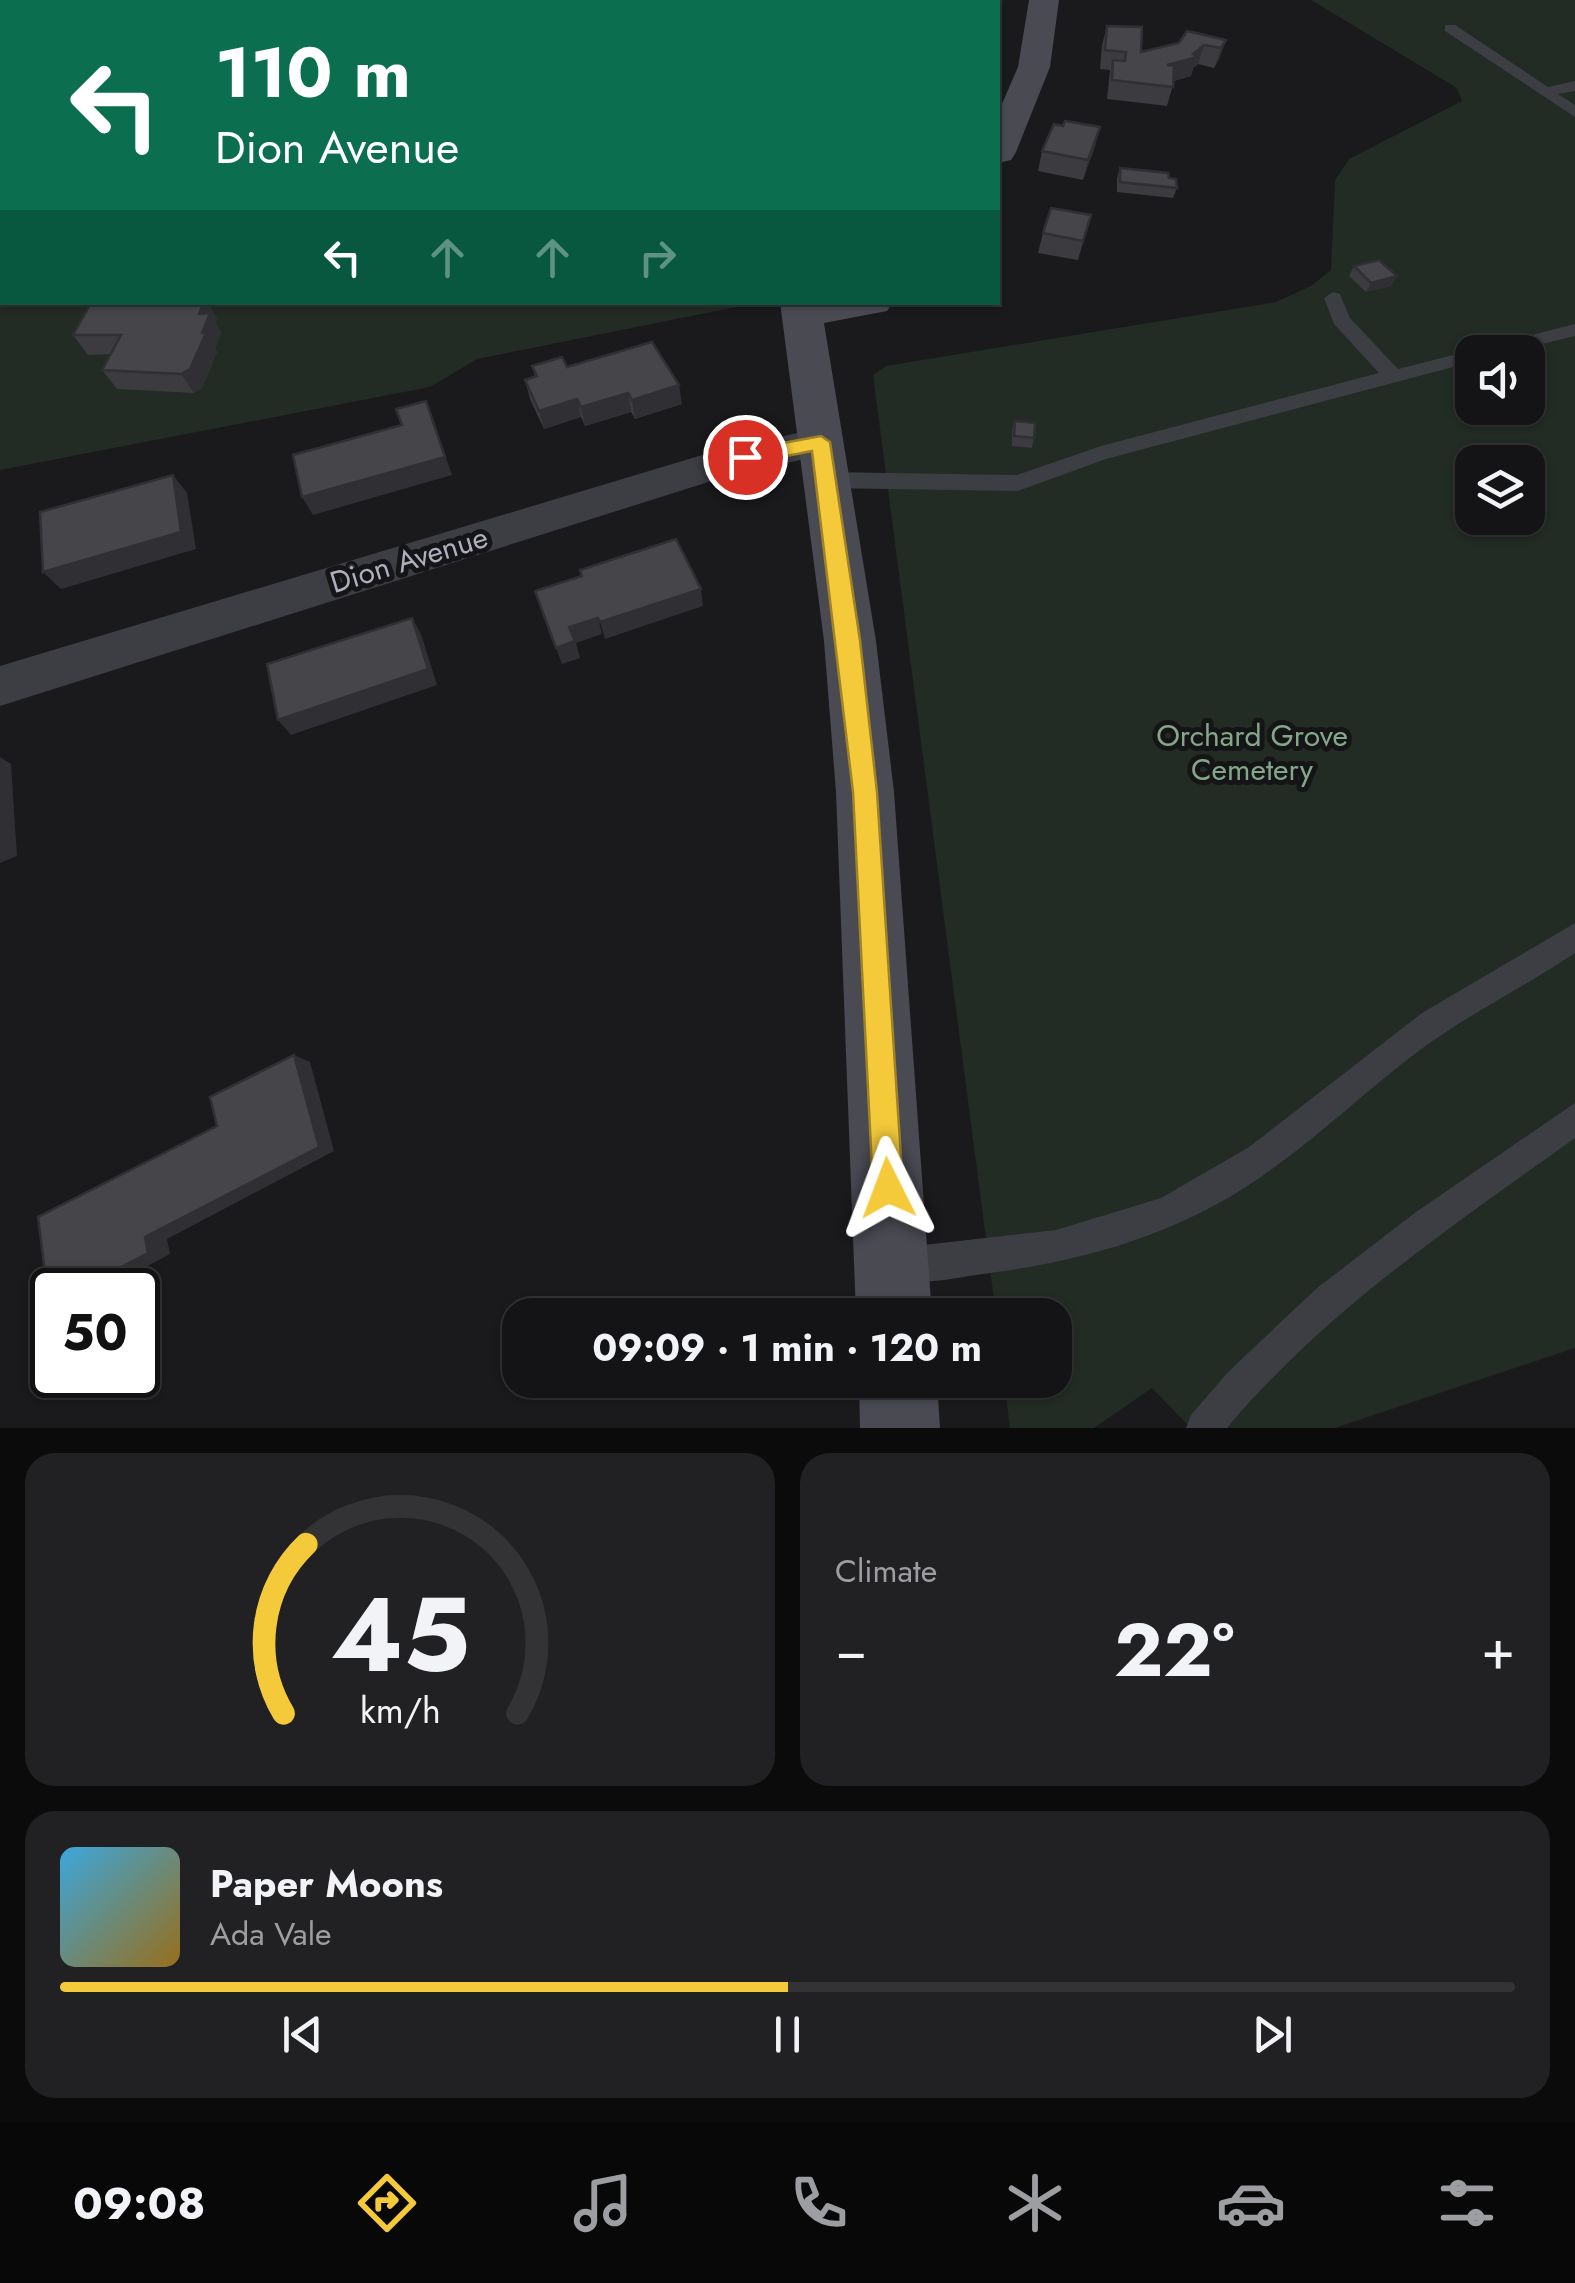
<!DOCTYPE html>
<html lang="en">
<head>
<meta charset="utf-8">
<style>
  :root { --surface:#141416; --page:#212123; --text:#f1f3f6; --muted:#9d9ea1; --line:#333335; --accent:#f4ca3b }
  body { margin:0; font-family:Jost,sans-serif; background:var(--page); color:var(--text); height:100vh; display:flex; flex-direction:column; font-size:38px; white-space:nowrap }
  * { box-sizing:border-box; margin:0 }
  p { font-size:32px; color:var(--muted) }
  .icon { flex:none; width:55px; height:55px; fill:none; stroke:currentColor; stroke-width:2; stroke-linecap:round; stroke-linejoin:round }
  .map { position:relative; height:1428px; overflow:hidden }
  .side { display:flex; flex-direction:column; gap:25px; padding:25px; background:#0b0b0c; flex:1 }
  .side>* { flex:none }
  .guide { position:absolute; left:0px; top:0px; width:1000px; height:305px; box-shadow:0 2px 8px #0004,0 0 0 2px var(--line); background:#0b6e4f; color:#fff; overflow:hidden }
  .controls { position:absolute; left:1455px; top:335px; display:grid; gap:20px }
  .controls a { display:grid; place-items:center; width:90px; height:90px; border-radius:20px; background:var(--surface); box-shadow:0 2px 8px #0004,0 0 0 2px var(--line); font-size:50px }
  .speed { position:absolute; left:30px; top:1268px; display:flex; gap:20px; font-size:50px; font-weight:700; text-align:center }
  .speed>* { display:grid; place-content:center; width:130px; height:130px; border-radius:50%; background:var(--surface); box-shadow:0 2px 8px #0004,0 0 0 2px var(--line); line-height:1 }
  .speed .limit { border:5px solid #111; border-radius:15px; background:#fff; color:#111 }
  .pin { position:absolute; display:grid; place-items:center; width:85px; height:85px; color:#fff; margin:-42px; border:5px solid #fff; border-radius:50%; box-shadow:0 2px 10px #0007 }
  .me { position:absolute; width:110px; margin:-55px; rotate:357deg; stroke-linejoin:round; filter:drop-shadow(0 0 8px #0008) }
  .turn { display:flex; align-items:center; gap:35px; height:210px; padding:0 50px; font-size:45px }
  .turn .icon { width:130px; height:130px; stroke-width:2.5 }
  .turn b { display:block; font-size:70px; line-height:85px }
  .lanes { display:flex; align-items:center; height:95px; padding:0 50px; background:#0003; justify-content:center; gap:50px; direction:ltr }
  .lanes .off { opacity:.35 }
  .big { font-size:75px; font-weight:700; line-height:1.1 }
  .side .widget { flex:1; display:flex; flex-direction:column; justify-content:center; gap:15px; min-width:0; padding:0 35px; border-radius:30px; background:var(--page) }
  .side .dial { align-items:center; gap:0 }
  .dial svg { height:260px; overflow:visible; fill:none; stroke:var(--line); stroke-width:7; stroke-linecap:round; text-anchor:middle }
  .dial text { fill:var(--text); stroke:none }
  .song { display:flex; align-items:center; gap:30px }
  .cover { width:120px; height:120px; border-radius:15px; background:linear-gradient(135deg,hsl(200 70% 55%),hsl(40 70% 35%)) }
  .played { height:10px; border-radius:5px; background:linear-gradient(90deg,var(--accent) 50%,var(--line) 50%) }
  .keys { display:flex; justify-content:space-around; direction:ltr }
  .heat { display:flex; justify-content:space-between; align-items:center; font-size:55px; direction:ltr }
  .side .tiles { flex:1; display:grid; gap:25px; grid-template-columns:1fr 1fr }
  .widget:last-child { grid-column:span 2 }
  .trip { position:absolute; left:502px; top:1298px; width:570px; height:100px; border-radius:30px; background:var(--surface); box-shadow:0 2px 8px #0004,0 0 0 2px var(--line); font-weight:700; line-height:100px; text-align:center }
  .menu { display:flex; height:160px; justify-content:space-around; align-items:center; background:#080809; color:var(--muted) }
  .menu .icon { width:70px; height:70px }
  .menu .on { color:var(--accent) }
  .menu b { font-size:45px; color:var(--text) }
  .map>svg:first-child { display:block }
</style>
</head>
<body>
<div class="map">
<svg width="1575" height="1428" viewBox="0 0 1575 1428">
  <rect width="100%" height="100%" fill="#1a1a1d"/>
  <g fill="#222b24" fill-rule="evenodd">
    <path d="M0 0 110 2H2V302L756 303 477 359 430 387 0 470Z"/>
    <path d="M1311 0H1575V1348L1335 1428H1191L1152 1388 1094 1428H1010L1004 1380H1055V1315H996L873 375 886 366 1276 302 1311 286 1331 270 1335 180 1349 159 1462 101 1457 88ZM1472 352H1528V408H1472ZM1472 462H1528V518H1472Z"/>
  </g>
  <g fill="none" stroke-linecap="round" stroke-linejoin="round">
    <g fill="#3d3d44" fill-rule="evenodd">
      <path d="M1445 25H1455L1548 87 1575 81V91L1558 94 1575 105V117L1445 31Z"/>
      <path d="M1333 292 1340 294 1350 318 1398 369 1575 324V336L1510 352H1472V362L1106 459 1018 491 826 488 815 480 826 472 1017 475 1101 446 1379 373 1334 324 1324 298Z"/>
      <path d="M1575 923V953C1524 987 1469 1014 1420 1050 1369 1088 1324 1132 1272 1169 1187 1232 1087 1261 983 1274 954 1278 912 1288 885 1277L880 1265 885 1253 897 1248 1056 1230 1161 1198 1249 1147 1422 1013Z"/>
      <path d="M1575 1103V1138C1452 1226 1325 1311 1227 1428H1186L1191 1415 1229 1371 1317 1288 1416 1212Z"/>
    </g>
    <path fill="#3d3d44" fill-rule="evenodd" d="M821 428 835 432 841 442 835 452 721 478 0 706V666L719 450Z"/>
    <g fill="#494a52" fill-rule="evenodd">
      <rect x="777" y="0" width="30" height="2"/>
      <path d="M1029 0H1059L1050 67 1016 152 1011 160 998 163V113L1018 67Z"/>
      <path d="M780 302H893L887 311 824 323 876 641 894 792 932 1315H856L836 792 824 641Z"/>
      <path d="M859 1380H937L940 1428H860Z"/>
    </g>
  </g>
  <g fill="#3b3b40">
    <path d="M1107 26 1141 52 1226 40 1219 59 1214 68 1198 64 1193 68 1191 76 1174 81 1167 106 1107 99 1110 70 1100 69 1102 45Z"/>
    <path d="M1063 126 1100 127 1083 180 1038 171 1042 151Z"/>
    <path d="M1120 168 1169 178 1177 188 1173 198 1117 192V178Z"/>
    <path d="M1091 215 1078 260 1038 253 1043 233Z"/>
    <path d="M1354 266 1391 286 1366 292 1349 276Z"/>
    <path d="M217 318 215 322 221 333 215 348 217 352 202 388 194 393 117 389 102 370 111 354 88 355 73 335Z"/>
    <path d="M532 366 567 367 682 404 635 419 631 412 585 426 581 417 544 429 530 399 525 380 535 377Z"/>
    <path d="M1015 421 1034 438 1032 448 1012 446V430Z"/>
  </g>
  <g fill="#303034">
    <path d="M1226 40 1219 59 1214 68 1221 48Z"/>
    <path d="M1204 45 1198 64 1193 68 1191 76 1161 84 1167 65 1193 54Z"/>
    <path d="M1100 127 1095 147 1083 180 1088 160Z"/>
    <path d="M1397 276 1391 286 1366 292 1371 283Z"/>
    <path d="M204 302H208L217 318 215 322 221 333 215 348 217 352 202 388 194 393 181 374 202 333 199 314Z"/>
    <path d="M679 385 682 404 635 419 632 400Z"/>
    <path d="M628 393 631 412 585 426 581 407Z"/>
    <path d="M577 399 581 417 544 429 539 411Z"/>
    <path d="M426 401 452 475 313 515 302 497 445 457Z"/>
    <path d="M173 475 187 493 196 549 61 589 43 572Z"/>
    <path d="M701 589 703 606 605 639 600 622Z"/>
    <path d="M412 618 421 634 437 685 291 735 278 720Z"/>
    <path d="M598 618 602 634 576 643 580 658 562 664 556 648 569 627Z"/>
    <path d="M0 757 11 764 17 856 0 863Z"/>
    <path d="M294 1055 310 1062 334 1151 167 1239 170 1254 102 1290H77L145 1237Z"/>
  </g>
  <g fill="#45454a" stroke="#303034" stroke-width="2.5">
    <path d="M671 0H709L708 2H670Z"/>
    <path d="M1107 26 1142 27 1141 52 1179 43 1187 31 1226 40 1221 48 1204 45 1193 54 1197 57 1167 65 1174 66 1173 87 1112 80 1113 60 1125 61 1126 52 1105 50Z"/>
    <path d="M1065 121 1100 127 1088 160 1042 151 1054 124 1063 126Z"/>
    <path d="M1120 168 1168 173 1169 178 1176 179 1177 188 1120 182Z"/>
    <path d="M1051 208 1091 215 1083 241 1043 233Z"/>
    <path d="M1379 260 1397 276 1371 283 1354 266Z"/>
    <path d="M112 302H204L199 314 210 313 202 333H206L190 369 181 374 102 370 121 335H73L91 303Z"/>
    <path d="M652 342 679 385 632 400 628 393 581 407 577 399 539 411 525 380 537 376 532 366 562 357 567 367Z"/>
    <path d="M426 401 445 457 302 497 293 455 402 425 396 409Z"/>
    <path d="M1015 421 1035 423 1034 438 1014 436Z"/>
    <path d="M173 475 181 532 43 572 40 512Z"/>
    <path d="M676 539 701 589 600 622 598 618 569 627 575 641 556 648 535 591 582 576 580 570Z"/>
    <path d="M412 618 428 669 278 720 267 664Z"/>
    <path d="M294 1055 319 1147 145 1237 148 1253 77 1290H52V1303L49 1305 38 1217 217 1126 210 1097Z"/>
  </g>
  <path fill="#f4ca3b" stroke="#9f8326" stroke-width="2.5" d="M821 436 830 442 860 640 877 792 903 1188 898 1198 888 1203 877 1198 873 1188 853 792 812 451 745 464 736 457 745 450Z"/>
  <g text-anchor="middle" stroke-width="10" stroke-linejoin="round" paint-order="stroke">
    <g font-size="30" fill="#adb0bc" stroke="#151518">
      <text transform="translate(409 560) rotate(-17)" y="10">Dion Avenue</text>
    </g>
    <g font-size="30" fill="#84a78a" stroke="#151518">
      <text x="1252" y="746">Orchard Grove<tspan x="1252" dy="34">Cemetery</tspan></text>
    </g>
  </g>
</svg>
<div class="controls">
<a><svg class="icon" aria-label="sound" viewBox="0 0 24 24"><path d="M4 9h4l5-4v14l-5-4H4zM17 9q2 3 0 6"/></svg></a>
<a><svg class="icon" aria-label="layers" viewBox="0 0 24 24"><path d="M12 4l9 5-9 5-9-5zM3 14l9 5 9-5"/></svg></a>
</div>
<div class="speed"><div class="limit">50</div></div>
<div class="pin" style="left:745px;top:457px;background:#d93025"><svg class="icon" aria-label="arrive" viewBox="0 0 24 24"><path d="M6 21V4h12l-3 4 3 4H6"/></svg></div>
<svg class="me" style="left:888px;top:1188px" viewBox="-20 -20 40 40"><path d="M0-17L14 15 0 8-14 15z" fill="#f4ca3b" stroke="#fff" stroke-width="4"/></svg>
<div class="trip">09:09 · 1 min · 120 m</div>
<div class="guide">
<div class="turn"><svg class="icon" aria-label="left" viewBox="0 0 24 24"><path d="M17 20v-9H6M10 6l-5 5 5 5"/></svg><div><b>110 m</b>Dion Avenue</div></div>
<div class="lanes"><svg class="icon" aria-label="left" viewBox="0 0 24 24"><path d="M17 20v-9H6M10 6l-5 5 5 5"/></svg><svg class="icon off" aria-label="ahead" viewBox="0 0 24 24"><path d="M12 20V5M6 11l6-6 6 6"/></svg><svg class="icon off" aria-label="ahead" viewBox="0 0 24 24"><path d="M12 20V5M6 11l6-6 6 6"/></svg><svg class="icon off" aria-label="right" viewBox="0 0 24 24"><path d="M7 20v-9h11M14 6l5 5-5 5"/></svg></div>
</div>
</div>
<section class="side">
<div class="tiles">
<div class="widget dial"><svg viewBox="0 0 100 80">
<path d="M14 69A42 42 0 1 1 86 69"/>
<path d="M14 69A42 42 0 0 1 21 17" stroke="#f4ca3b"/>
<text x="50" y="56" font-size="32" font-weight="700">45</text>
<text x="50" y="72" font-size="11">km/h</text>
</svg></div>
<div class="widget"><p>Climate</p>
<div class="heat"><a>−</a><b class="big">22°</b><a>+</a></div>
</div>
<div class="widget">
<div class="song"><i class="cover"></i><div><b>Paper Moons</b><p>Ada Vale</p></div></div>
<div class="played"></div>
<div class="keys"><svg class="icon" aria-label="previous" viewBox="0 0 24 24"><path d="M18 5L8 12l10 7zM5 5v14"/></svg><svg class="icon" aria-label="pause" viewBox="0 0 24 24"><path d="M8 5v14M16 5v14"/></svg><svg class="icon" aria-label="next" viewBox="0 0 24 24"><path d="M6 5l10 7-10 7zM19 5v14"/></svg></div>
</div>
</div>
</section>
<nav class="menu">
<b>09:08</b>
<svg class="icon on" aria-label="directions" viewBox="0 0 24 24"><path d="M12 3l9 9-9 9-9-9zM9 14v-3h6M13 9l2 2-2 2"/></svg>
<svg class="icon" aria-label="music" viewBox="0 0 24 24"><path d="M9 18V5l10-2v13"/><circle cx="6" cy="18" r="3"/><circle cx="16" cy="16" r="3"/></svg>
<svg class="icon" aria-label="phone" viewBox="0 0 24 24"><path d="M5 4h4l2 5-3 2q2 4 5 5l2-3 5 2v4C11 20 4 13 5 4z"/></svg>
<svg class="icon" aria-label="climate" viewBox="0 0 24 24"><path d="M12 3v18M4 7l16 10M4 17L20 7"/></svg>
<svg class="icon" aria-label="car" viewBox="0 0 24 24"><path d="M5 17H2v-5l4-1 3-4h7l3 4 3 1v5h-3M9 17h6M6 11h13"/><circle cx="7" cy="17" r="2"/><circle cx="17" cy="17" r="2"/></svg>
<svg class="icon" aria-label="filters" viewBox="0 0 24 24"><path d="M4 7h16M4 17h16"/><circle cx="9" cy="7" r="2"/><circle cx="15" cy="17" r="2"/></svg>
</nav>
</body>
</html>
